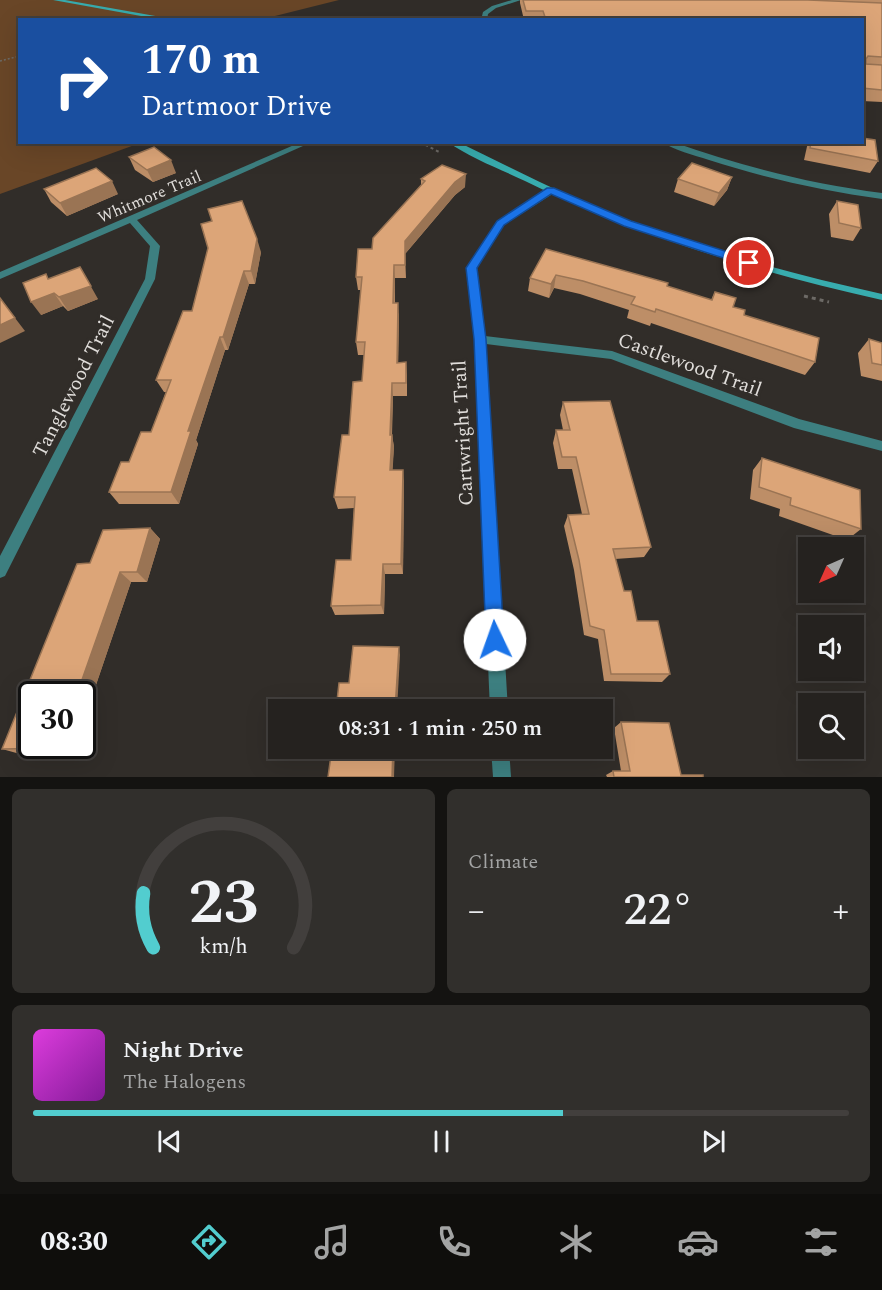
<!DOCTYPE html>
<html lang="en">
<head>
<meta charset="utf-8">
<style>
  :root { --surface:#25221f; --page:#312f2c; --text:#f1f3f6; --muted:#a3a4a4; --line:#423f3d; --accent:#52cdcf }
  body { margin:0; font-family:Spectral,serif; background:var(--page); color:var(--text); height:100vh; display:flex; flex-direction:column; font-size:22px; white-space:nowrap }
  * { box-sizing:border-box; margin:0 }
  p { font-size:20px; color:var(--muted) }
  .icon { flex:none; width:33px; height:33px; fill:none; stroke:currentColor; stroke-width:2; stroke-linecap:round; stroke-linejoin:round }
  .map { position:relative; height:777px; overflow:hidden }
  .side { display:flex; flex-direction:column; gap:12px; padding:12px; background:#141311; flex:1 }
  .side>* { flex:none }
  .banner { position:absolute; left:18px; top:18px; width:846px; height:126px; border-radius:0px; box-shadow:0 6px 24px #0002,0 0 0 2px var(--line); background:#1a4fa0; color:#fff; overflow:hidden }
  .needle { width:39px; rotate:225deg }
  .buttons { position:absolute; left:798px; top:537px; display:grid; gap:12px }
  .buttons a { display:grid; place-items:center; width:66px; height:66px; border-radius:0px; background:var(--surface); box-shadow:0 6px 24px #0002,0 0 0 2px var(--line); font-size:30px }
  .speed { position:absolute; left:18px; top:681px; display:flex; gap:12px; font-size:30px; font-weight:700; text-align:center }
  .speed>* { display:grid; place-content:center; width:78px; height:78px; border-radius:50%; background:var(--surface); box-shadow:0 6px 24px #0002,0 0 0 2px var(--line); line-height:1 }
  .speed .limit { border:3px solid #111; border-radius:9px; background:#fff; color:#111 }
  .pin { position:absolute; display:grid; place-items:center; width:51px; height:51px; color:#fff; margin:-26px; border:3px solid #fff; border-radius:50%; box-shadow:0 2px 6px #0007 }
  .me { position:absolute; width:66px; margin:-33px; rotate:357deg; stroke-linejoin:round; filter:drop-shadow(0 0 4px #0008) }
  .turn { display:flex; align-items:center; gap:21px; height:126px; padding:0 24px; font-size:27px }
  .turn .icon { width:78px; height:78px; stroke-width:2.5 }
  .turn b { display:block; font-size:42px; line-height:51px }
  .big { font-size:45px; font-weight:600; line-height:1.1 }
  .side .card { flex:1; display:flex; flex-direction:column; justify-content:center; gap:9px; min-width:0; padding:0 21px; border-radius:9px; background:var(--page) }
  .side .dial { align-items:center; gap:0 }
  .dial svg { height:156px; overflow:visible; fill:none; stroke:var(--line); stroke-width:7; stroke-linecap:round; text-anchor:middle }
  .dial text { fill:var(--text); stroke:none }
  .song { display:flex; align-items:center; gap:18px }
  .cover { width:72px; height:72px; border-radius:9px; background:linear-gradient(135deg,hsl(300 70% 55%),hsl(290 70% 35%)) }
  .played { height:6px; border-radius:3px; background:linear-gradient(90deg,var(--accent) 65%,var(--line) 65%) }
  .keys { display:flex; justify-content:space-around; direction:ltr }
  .heat { display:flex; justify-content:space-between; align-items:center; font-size:33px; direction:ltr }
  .side .tiles { flex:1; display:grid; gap:12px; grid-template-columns:1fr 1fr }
  .card:last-child { grid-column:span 2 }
  .trip { position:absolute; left:268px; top:699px; width:345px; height:60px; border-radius:0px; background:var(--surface); box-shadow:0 6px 24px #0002,0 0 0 2px var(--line); font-weight:600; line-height:60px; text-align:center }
  .menu { display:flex; height:96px; justify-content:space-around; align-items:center; background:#0f0e0c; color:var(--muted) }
  .menu .icon { width:42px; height:42px }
  .menu .on { color:var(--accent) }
  .menu b { font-size:27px; color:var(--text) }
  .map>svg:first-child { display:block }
</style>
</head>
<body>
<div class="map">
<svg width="882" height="777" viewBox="0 0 882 777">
  <rect width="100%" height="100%" fill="#312d29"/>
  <path fill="#694627" d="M0 0H339L263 19 20 20V142L140 143 0 194Z"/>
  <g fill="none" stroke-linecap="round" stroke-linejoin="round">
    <path stroke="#6d6a66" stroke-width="1.5" stroke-dasharray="2 2" stroke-linecap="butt" d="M0 61 20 56"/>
    <path stroke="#6d6a66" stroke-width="2" stroke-dasharray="3 3" stroke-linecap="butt" d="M420 142 441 153"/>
    <path stroke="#6d6a66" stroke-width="3" stroke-dasharray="4 4" stroke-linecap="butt" d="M804 296 829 302"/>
    <g fill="#3d7f80" fill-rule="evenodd">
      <path d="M512 0H521L496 8 488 14 487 20H481L483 12 492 6Z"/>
      <path d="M301 142H312L137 220 160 246 155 279 5 576 0 578V556L145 279 150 246 130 223 0 279V272Z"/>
      <path d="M661 142H673C741 166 810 184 882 193V199C823 191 765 178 709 160 693 155 675 150 661 142Z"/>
      <path d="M551 188 555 191 554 193 504 225 477 268 485 336 612 351 799 419 882 441V451L794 428 611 359 486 344 508 710H490L474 339 467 268 498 221Z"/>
      <path d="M491 748H509L511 777H493Z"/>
    </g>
    <g fill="#38acae" fill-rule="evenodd">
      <path d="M53 0H65L178 20H163Z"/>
      <path d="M448 142H458C516 170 573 200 632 222 714 253 797 275 882 294V300C759 272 639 237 525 181 500 169 470 158 448 142Z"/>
    </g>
  </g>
  <g fill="#bd8e67">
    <path d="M520 0H882V102L862 101V20H524L520 3Z"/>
    <path d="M734 142H744L743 145Z"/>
    <path d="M808 142H862L878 161 870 173 804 160Z"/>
    <path d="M129 157 176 173 153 182 135 170Z"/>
    <path d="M732 177 727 190 714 206 674 192 678 179Z"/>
    <path d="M421 179 465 187 455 195 405 254 406 278H395V303L399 316 398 363 406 362 407 375V396H393L392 435 394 447 392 470 404 481 403 574H385L384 614 335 615 331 606 351 560 354 508 338 509 334 497 362 381 364 355H358L356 342 361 290H358L356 277 372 249 421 186Z"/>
    <path d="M44 189 118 194 67 216 51 202Z"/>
    <path d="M837 201 861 228 853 241 831 237 829 214Z"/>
    <path d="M546 249 711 300 715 292 744 315 815 362 805 375 651 323 650 326 627 318 629 310 580 294 554 288 549 298 528 291 530 278Z"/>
    <path d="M261 252 255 284H249L228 350H225L196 440 198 444 179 504H119L109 492 151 432 166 392H164L156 380 192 311Z"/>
    <path d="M49 279 98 299 68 311 63 306 41 315Z"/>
    <path d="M869 339 882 343V381L861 376 858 353Z"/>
    <path d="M563 402 651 547 644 557 615 559 624 591 637 621 670 674 662 682 604 681 598 639 584 635 574 570 564 526 568 515 582 514 572 469H558L553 443 556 430H563L560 415Z"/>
    <path d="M762 458 861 529 847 540 779 516 780 509 750 499 753 470Z"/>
    <path d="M150 528 160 539 147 582H131L82 726V694L32 746H76L73 753 20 754 2 749 90 563Z"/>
    <path d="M621 722 681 775 703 777H607L606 775 613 771H621L614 728Z"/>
  </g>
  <g fill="#9a7454">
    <path d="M171 160 176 173 153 182 147 170Z"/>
    <path d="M466 174 465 187 455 195 405 254 406 278 405 241 455 182Z"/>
    <path d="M732 177 727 190 714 206 719 193Z"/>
    <path d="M112 181 118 194 67 216 60 203Z"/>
    <path d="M257 239 261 252 255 284 251 271Z"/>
    <path d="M394 265 395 278 394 316 393 303Z"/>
    <path d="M80 267 98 299 68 311 59 297Z"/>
    <path d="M244 271 249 284 228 350 223 337Z"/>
    <path d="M556 275 554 288 549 298 551 284Z"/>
    <path d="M54 293 63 306 41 315 31 302Z"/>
    <path d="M398 303 399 316 398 376 397 363Z"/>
    <path d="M15 318 25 331 0 343V325Z"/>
    <path d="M220 337 225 350 196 440 198 444 179 504 171 492 188 431Z"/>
    <path d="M392 383 393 396 391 447 390 435Z"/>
    <path d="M392 435 394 447 392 482 390 470Z"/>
    <path d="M403 470 404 481 403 574 401 564Z"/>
    <path d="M150 528 160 539 147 582 137 572Z"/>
    <path d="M383 564 385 574 384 614 381 605Z"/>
    <path d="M120 572 131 582 82 726V694H77Z"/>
    <path d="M399 647 400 655 397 710H395Z"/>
    <path d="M59 746H76L73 753 58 748Z"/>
    <path d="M393 748H395L394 777H392Z"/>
  </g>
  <g fill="#dca578" stroke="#9a7454" stroke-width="1.5">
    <path d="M523 0H808L882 3V57L868 56 866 59V64L882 65V90L862 88V20H546L543 11H526Z"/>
    <path d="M862 138 875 140 878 161 810 148 811 142H862Z"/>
    <path d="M154 147 171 160 147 170 129 157Z"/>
    <path d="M692 163 732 177 719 193 678 179Z"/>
    <path d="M442 165 466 174 455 182 405 241V265H394L393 303H398L397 363 406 362V383H392L390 435H392L390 470H403L401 564H383L381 605 331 606 336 560H351L355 497H334L342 435H349L353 382 362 381 365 342H356L362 277H356L358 249H372L373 238 425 181 421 179Z"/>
    <path d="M96 168 112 181 60 203 44 189Z"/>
    <path d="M242 201 257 239 251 271H244L223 337H220L188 431H191L171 492H109L121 462H129L141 432H151L171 380H156L183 311H192L208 248 201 224 212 221 208 209Z"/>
    <path d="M837 201 858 205 861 228 839 223Z"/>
    <path d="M546 249 668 283 667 286 712 300 715 292 736 298 733 307 745 310 744 315 819 338 815 362 656 309 655 312 631 304 635 297 583 281 556 275 551 284 530 278Z"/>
    <path d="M80 267 91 286 59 297 54 293 31 302 23 283 46 274 48 279Z"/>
    <path d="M0 298 15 318 0 325Z"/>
    <path d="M869 339 882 343V365L872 363Z"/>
    <path d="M610 401 651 547 613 549 624 591H631L637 621H658L670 674H611L604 630 590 626 579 560 568 515 589 514 576 457H562L556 430H570L563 402Z"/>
    <path d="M762 458 860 490 861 529 790 505 791 498 759 487Z"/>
    <path d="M150 528 137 572H120L77 694H32V746H59L58 748 2 749 77 564 90 563 103 530Z"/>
    <path d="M353 646 399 647 395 710H336L339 683H349Z"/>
    <path d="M621 722 669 723 681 775H703V777H614L613 771H630Z"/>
    <path d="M332 748H393L392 777H328Z"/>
  </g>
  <path fill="#1a73e8" stroke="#114b97" stroke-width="1.5" d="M547 188H554L631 221 753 260 754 263 749 266 745 265 624 226 551 194 504 225 477 268 486 339 504 640 502 647 495 649 488 647 486 640 474 339 466 268 497 221Z"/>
  <g text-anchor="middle" stroke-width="6" stroke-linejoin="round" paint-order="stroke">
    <g font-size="16" fill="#e0ddda" stroke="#312d29">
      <text transform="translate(149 196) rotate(-23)" y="6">Whitmore Trail</text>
    </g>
    <g font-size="20" fill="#e0ddda" stroke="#312d29">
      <text transform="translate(690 364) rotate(20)" y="7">Castlewood Trail</text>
      <text transform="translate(73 386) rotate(-63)" y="7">Tanglewood Trail</text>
      <text transform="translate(462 433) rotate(-93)" y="7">Cartwright Trail</text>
    </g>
  </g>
</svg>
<div class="buttons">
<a><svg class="needle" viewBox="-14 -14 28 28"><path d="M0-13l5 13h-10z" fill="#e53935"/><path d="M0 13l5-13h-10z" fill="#a3a4a4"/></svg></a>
<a><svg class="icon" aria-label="sound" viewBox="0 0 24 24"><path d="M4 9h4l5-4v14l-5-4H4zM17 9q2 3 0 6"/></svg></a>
<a><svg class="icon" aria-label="search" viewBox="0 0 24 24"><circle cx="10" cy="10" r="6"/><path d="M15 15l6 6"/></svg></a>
</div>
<div class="speed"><div class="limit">30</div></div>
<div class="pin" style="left:749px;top:263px;background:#d93025"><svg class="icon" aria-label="arrive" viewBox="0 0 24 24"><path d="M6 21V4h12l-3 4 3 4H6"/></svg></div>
<svg class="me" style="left:495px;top:640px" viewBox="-20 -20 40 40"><circle r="19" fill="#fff"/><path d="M0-13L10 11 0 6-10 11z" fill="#1a73e8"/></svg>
<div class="trip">08:31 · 1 min · 250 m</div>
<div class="banner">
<div class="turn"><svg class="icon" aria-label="right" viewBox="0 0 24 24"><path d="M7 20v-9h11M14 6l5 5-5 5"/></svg><div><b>170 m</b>Dartmoor Drive</div></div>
</div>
</div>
<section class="side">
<div class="tiles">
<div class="card dial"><svg viewBox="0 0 100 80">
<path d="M14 69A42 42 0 1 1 86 69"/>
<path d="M14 69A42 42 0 0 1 9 41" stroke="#52cdcf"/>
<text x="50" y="56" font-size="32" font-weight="700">23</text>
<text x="50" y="72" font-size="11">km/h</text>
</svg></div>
<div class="card"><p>Climate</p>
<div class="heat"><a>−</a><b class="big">22°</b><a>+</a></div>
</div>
<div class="card">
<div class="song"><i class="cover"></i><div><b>Night Drive</b><p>The Halogens</p></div></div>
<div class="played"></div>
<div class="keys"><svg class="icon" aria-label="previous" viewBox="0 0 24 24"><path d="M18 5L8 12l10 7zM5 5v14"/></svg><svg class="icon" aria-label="pause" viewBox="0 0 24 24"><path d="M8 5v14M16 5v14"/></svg><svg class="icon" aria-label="next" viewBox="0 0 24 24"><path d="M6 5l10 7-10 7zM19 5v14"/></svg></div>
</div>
</div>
</section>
<nav class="menu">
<b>08:30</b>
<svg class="icon on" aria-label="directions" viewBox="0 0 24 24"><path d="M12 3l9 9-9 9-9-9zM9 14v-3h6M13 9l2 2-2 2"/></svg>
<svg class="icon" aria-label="music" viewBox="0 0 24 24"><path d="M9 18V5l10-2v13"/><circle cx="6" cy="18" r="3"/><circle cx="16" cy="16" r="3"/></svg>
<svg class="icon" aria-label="phone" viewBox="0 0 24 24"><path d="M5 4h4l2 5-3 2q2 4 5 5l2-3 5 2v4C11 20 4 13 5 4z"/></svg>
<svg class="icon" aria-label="climate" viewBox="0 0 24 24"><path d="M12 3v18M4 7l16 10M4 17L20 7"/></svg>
<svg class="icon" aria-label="car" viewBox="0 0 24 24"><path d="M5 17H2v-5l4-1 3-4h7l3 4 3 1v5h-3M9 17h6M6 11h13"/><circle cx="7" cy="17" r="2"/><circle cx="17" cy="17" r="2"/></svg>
<svg class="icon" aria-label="filters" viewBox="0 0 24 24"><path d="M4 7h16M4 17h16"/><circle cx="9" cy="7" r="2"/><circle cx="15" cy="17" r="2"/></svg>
</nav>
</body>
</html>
